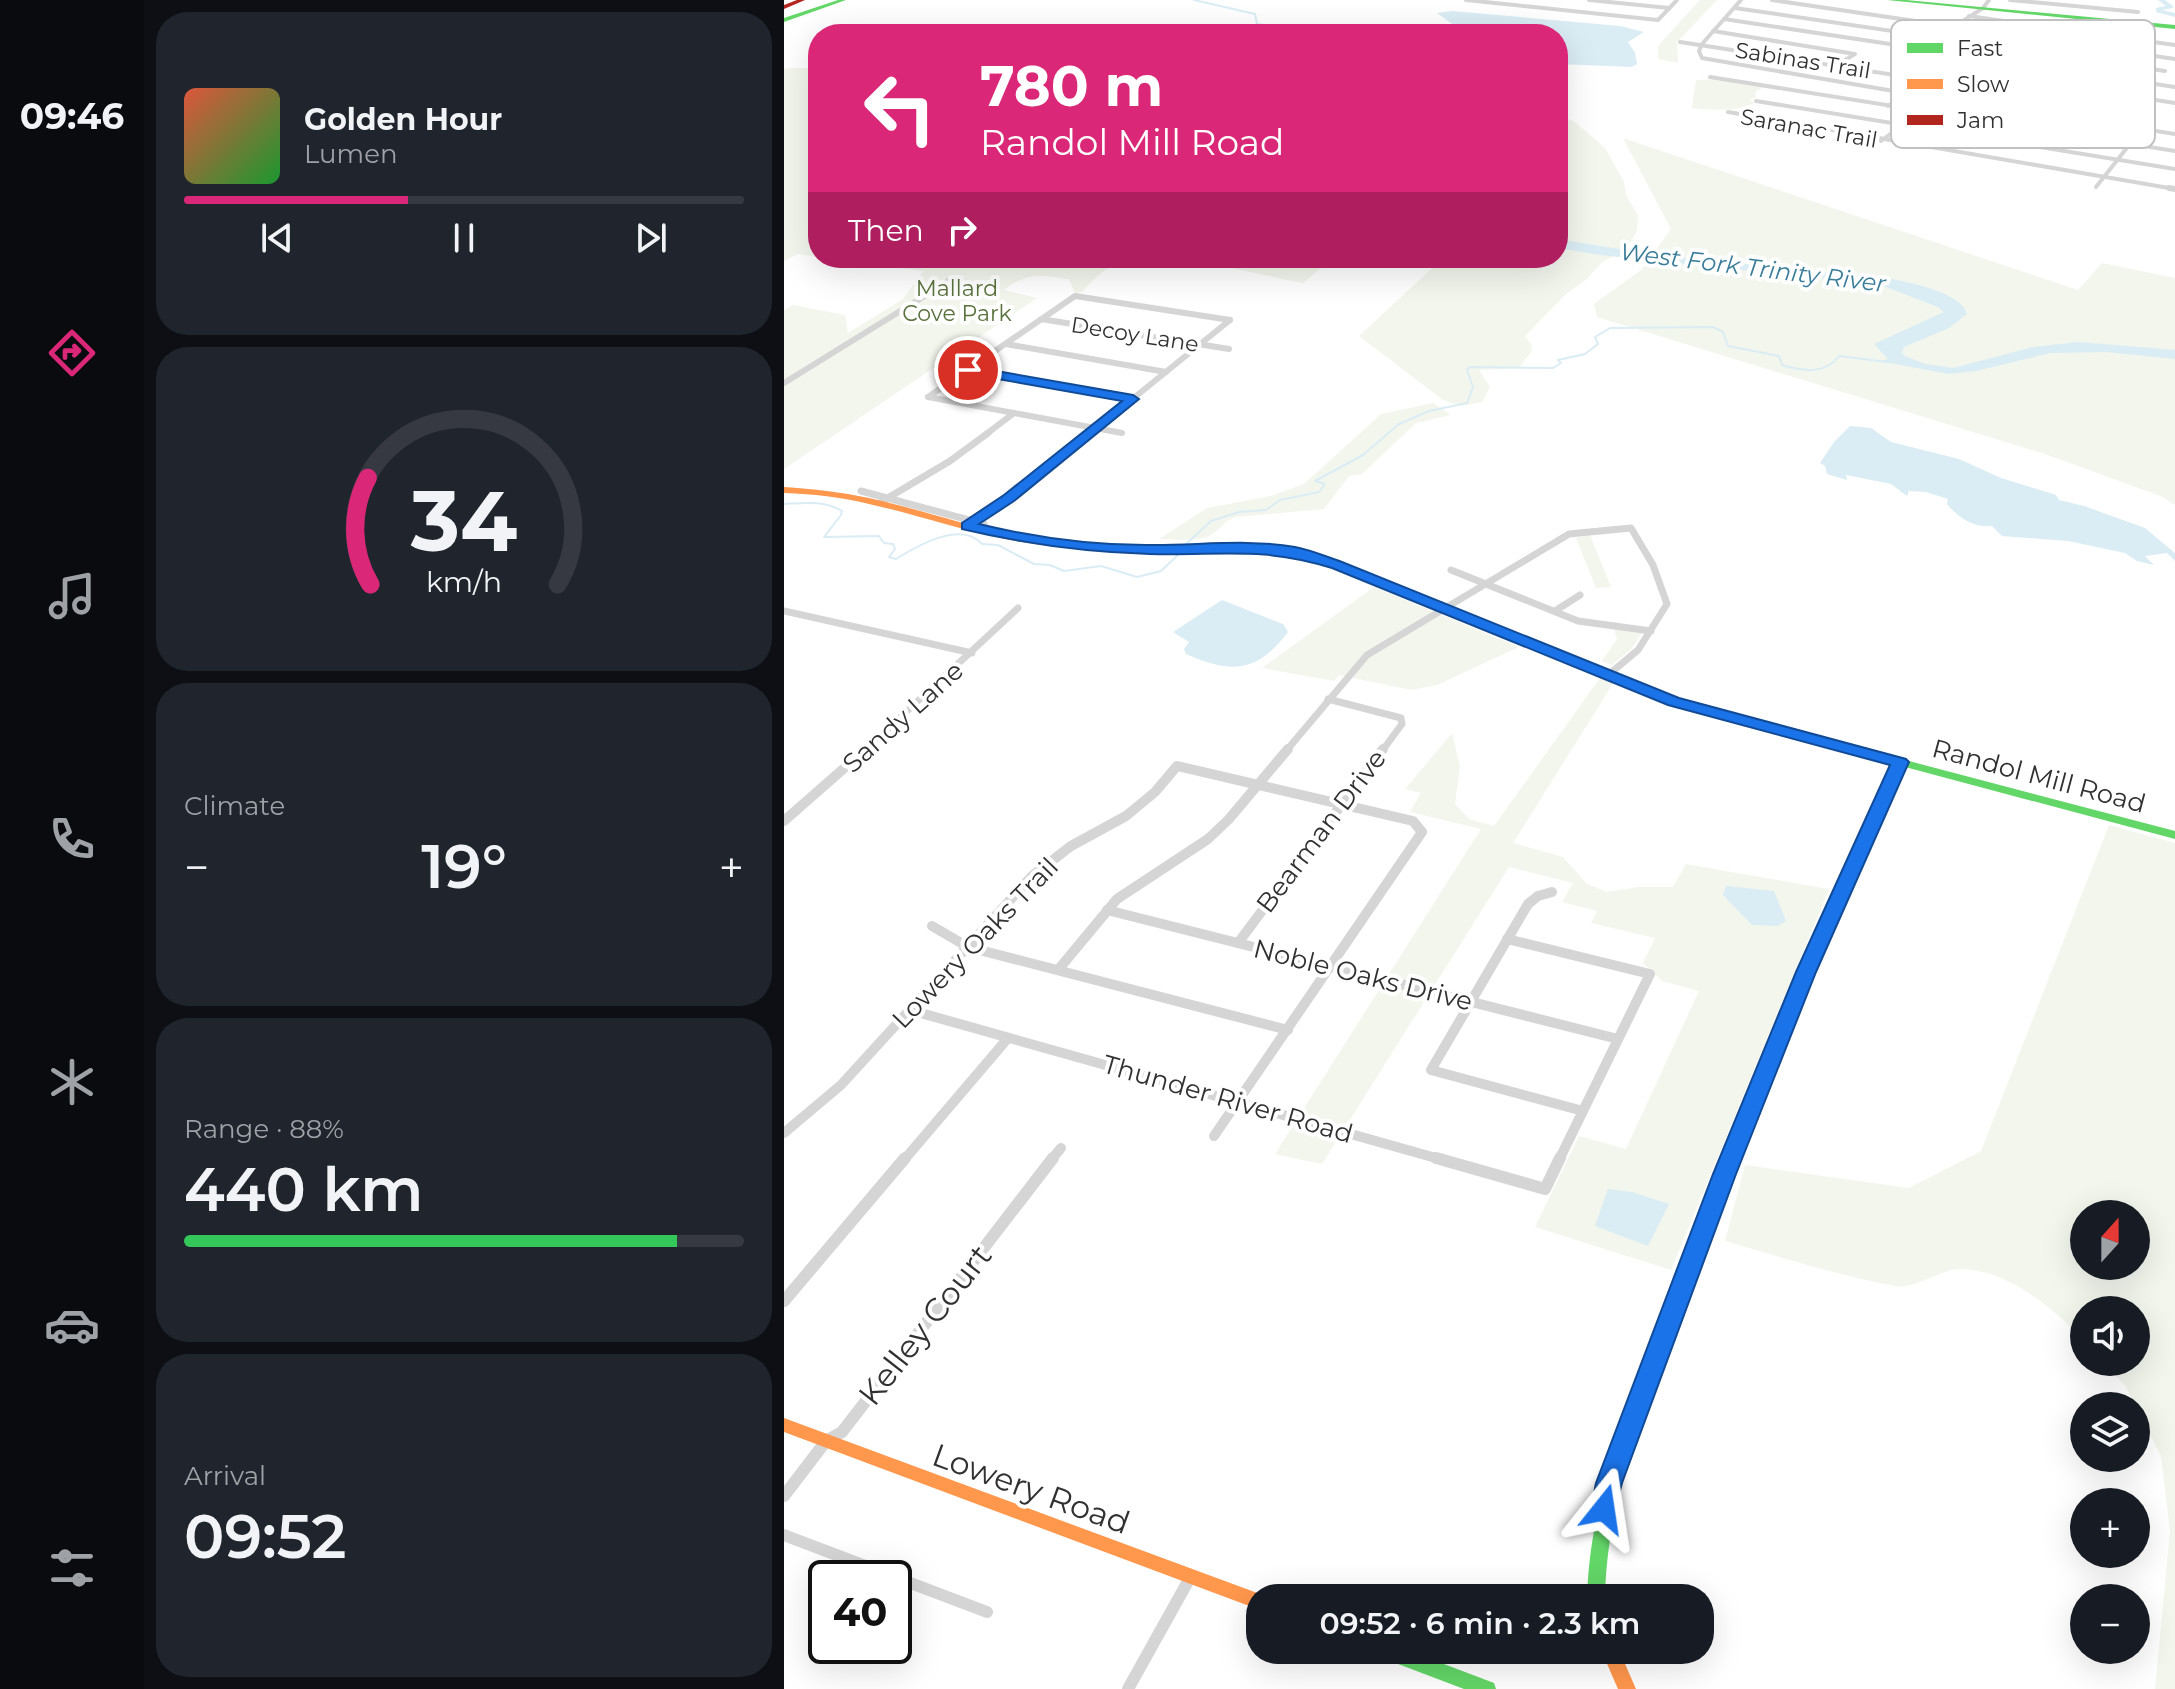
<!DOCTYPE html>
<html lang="en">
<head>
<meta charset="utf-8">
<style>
  :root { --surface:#171b24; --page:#20242c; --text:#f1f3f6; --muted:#9ea1a6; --line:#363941; --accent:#db2777 }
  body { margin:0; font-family:Montserrat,sans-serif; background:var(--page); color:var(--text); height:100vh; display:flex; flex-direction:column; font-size:30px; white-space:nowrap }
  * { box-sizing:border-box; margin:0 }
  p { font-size:26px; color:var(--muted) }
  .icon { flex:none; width:44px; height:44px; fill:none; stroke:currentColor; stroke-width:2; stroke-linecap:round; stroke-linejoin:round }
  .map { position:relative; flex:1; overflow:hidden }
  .panel { display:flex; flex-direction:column; gap:12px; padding:12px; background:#0d0f14; width:640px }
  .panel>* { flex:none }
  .top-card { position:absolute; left:24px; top:24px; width:760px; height:244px; border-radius:32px; box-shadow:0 8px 32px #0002; background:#db2777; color:#fff; overflow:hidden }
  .needle { width:52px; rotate:21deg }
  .buttons { position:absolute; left:1286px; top:1200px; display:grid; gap:16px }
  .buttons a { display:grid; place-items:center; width:80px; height:80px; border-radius:50%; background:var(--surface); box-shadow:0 8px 32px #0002; font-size:40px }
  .speed { position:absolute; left:24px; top:1560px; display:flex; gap:16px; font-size:40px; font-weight:700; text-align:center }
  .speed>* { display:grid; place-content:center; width:104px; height:104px; border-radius:50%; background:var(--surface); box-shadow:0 8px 32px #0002; line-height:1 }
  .speed .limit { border:4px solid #111; border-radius:12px; background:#fff; color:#111 }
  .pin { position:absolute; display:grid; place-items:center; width:68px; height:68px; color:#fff; margin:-34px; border:4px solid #fff; border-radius:50%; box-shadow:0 2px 8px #0007 }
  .me { position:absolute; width:88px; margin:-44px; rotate:15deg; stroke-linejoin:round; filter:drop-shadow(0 0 6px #0008) }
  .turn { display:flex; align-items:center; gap:28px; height:168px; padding:0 40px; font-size:36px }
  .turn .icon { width:104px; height:104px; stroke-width:2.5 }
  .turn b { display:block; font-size:56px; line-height:68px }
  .then { display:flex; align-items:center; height:76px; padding:0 40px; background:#0003; gap:16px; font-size:30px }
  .big { font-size:60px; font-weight:600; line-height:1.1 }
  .panel .widget { flex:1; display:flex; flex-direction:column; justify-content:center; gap:12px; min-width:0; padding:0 28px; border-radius:32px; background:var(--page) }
  .panel .dial { align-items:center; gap:0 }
  .dial svg { height:208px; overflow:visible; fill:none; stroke:var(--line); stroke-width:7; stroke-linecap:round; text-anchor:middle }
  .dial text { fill:var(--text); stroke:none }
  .song { display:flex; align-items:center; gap:24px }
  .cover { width:96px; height:96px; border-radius:12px; background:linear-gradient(135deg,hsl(10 70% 55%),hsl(130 70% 35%)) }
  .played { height:8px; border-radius:4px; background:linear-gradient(90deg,var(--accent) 40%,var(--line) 40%) }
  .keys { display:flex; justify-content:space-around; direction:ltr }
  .heat { display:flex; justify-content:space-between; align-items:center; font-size:44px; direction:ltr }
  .charge { height:12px; border-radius:6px; background:linear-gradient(90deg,#34c759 88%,var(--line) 0) }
  .trip { position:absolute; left:462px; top:1584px; width:468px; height:80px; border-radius:32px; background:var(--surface); box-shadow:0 8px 32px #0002; font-weight:600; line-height:80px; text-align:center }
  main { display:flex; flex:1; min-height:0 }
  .tabs { display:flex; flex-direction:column; width:144px; justify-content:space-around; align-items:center; background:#090b0e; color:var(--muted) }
  .tabs .icon { width:56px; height:56px }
  .tabs .on { color:var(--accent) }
  .tabs b { font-size:36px; color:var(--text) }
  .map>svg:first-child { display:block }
</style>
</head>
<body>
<main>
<nav class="tabs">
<b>09:46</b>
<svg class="icon on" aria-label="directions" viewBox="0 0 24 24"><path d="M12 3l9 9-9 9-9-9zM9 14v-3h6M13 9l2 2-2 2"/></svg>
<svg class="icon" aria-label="music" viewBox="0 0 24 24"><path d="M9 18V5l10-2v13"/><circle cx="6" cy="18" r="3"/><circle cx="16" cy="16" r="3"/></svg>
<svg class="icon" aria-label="phone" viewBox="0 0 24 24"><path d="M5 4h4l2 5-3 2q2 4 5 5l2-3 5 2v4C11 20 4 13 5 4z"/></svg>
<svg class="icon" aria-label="climate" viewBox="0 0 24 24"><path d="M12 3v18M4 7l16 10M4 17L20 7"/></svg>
<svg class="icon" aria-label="car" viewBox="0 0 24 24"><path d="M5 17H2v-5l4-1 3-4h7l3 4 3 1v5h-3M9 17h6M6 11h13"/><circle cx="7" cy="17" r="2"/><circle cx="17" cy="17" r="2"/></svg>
<svg class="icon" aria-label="filters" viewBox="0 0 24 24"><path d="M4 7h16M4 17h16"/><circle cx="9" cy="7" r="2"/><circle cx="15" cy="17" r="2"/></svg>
</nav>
<section class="panel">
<div class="widget">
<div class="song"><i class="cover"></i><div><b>Golden Hour</b><p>Lumen</p></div></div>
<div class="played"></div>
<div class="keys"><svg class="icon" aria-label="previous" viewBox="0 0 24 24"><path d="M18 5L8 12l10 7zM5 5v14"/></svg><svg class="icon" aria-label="pause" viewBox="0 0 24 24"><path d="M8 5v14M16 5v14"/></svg><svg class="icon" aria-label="next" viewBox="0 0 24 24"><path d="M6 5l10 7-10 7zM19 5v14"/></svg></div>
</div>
<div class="widget dial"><svg viewBox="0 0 100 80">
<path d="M14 69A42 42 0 1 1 86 69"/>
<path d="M14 69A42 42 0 0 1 13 28" stroke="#db2777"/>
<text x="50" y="56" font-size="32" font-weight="700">34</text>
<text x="50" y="72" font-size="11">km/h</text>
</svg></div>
<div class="widget"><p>Climate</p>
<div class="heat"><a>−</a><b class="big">19°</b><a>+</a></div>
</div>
<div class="widget"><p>Range · 88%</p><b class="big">440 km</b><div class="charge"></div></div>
<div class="widget"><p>Arrival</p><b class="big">09:52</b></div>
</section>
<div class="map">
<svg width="1391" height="1689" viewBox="0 0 1391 1689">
  <rect width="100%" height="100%" fill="#fff"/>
  <g fill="#f3f6ed" fill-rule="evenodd">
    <path d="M916 0H933L893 42 894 63 874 59V46Z"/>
    <path d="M8 68H34V257L14 254 0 261V69Z"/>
    <path d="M935 79 980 86 971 92 972 97 965 100 971 103C952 112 929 110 908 108L912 80Z"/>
    <path d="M774 115 791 122 821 148 840 182 842 195 854 216 853 231 843 249 818 262 803 279 782 294 741 336 748 346 747 352 735 368 695 370 706 387 698 402 678 406 659 400 575 336 659 258H774Z"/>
    <path d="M839 138 1294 290 1318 263 1391 278V505L1379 497 1261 454 813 317 810 304 857 270 887 229Z"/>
    <path d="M43 258H549L519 283C463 273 379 245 325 268 315 272 305 285 298 292L291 293 285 279C259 275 242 272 220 290L253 298 0 469V310L9 305 61 315 64 333 119 299 139 271Z"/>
    <path d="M649 403 667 415 632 423 578 474 565 476 540 509 452 517C439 521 437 529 427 535 412 543 391 539 375 539L423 508 487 496 520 484 597 414Z"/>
    <path d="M806 535 827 587 812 588 792 538Z"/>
    <path d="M590 587 735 647 653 685 627 690 555 675 550 681 478 668Z"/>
    <path d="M830 629 858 633 847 649 828 665 818 661 833 639Z"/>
    <path d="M816 678 830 682 729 843 779 857 803 884 823 892 854 887H889L902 864 1045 889 887 1270 751 1227 795 1136 842 1149 915 991 878 981 859 963 871 938 807 923 813 911 778 902 789 883 725 867 538 1164 491 1154 697 829 626 812 637 793 621 789 668 733 676 766 671 804 685 819 710 826Z"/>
    <path d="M1325 825 1391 843V1689H1371L1386 1531 1377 1456 1342 1387 1319 1362H1352V1310H1300V1341C1269 1308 1225 1270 1177 1269 1155 1269 1134 1289 1112 1286 1054 1276 998 1257 941 1241L961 1165 1125 1188 1197 1151ZM1300 1214H1352V1266H1300Z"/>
  </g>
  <g fill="#daecf4">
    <path d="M668 11 836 26 860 32 844 42 851 53 853 64 848 67 774 64V34H682L653 13Z"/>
    <path d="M774 239 877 256 1103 278C1124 282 1177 292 1183 314L1165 328 1120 347 1118 353 1121 356 1141 364 1169 368 1249 347 1294 342 1391 350V359L1323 352 1266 353 1192 371 1165 374 1095 361 1104 359 1090 344 1160 312 1154 307 1094 284 816 255 774 248Z"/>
    <path d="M1066 426 1087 428 1107 442 1175 459 1217 478 1272 495 1275 500 1300 506 1361 528 1391 553V561L1383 553 1361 556 1370 565 1353 561 1341 553 1284 541 1218 536 1208 526C1191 528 1174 518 1163 504L1164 499 1142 492 1125 491 1123 496 1107 484 1062 475 1063 480 1043 474 1041 466 1036 463 1050 442Z"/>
    <path d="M438 600 499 624 504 632C473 673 447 674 402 654L400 649 405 642 389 632Z"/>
    <path d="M942 886 990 891 1002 921 994 926 968 925 939 895Z"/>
    <path d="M824 1189 848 1192 885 1204 864 1246 811 1226Z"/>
  </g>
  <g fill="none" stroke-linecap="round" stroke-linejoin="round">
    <g stroke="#daecf4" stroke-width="2">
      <path d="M410 0 471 14 473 24 504 28 500 34"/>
      <path d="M0 504C20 503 40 500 58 511L57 515 40 537 95 536 100 543 109 544 111 549 105 557 112 559C133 546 177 520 198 544L214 545 250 564 266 565 280 571 317 566 353 577 377 571 396 553"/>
      <path d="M399 547 427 521 455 512 482 510 496 500 535 492 541 484 531 481 579 455 615 424 645 411 683 403 689 387 683 370 686 367 769 368 777 363 774 360 801 354 814 344 811 337 826 328 929 327 939 332 944 346 995 356 998 365C1018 371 1041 375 1055 356L1103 362"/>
    </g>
    <path fill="#daecf4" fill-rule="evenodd" d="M1374 0H1381L1389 6V8L1378 10 1391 13V17L1372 12V8L1382 6Z"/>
    <g stroke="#d5d5d5" stroke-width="4">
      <path d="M682 0 874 20 893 0"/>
      <path d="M805 0 885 8"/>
      <path d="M957 0 918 44 915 51 918 58 1121 93 1104 106"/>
      <path d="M988 0 1391 59"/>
      <path d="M1205 0 1199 8 1119 60 1391 103"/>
      <path d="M1226 0 1354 12"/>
      <path d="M951 8 1381 71"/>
      <path d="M1185 16 1391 45"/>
      <path d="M940 19 1391 87"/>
      <path d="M929 31 1071 54 1053 65"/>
      <path d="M896 42 1260 98 1280 86"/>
      <path d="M926 77 1391 151"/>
      <path d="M1190 87 1174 100 1391 134"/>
      <path d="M972 101 1391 169"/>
      <path d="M944 112 1391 189"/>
      <path d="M1097 141 1137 111"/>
      <path d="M1312 187 1357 130"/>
    </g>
    <g stroke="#d5d5d5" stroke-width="6">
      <path d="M1385 188 1391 189"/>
      <path d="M257 319 445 349"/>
      <path d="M222 344 382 372"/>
      <path d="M184 370 349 399"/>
      <path d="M0 383 168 279"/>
      <path d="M144 397 291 296 446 320"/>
      <path d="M144 397 338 433"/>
      <path d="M201 435 230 413"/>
      <path d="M304 435 446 320"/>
    </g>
    <g stroke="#d5d5d5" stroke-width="7">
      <path d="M77 491 200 524"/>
      <path d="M97 502 166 461 204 433"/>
      <path d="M183 526 225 498 306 433"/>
      <path d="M667 570 794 621 867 631"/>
      <path d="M0 611 188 653"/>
      <path d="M771 611 796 595"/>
      <path d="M544 699 617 718 618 724 598 751"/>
      <path d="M80 751 234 608"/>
      <path d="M502 751 583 655 785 534 847 528 869 565 883 604 854 650 823 676"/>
    </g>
    <g stroke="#d5d5d5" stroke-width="10">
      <path d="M0 821 82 749"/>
      <path d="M768 892 754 896 744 904 647 1070 799 1111"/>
      <path d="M323 910 834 1039"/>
      <path d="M148 926 184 947 504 1030"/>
      <path d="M723 939 866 974 775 1160"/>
      <path d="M454 943 599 749"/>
      <path d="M274 970 333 899 424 839 445 819 504 749"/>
      <path d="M126 1010 659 1160"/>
      <path d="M0 1133 57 1085 248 876 287 846 342 816 371 792 393 766 629 821 638 832 430 1136"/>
      <path d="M120 1160 224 1038"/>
      <path d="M267 1160 277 1148"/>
    </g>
    <g stroke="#d5d5d5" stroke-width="12">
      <path d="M652 1158 761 1189 776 1158"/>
      <path d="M0 1301 121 1158"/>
      <path d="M0 1496 42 1441 58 1432 269 1158"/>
      <path d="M0 1535 203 1612"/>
      <path d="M344 1689 407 1576"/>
    </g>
    <g fill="#63d668" fill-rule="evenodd">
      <path d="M54 0H62L0 22V18Z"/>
      <path d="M1103 0H1122L1391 25V29Z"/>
      <path d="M781 655 893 700 1391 831V839L885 704 777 660 776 658 777 656Z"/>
      <path d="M1007 1009 1012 1010 1014 1013C969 1121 926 1230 886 1341 855 1429 823 1502 821 1598H803C806 1502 838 1429 870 1341 911 1230 955 1121 1000 1013L1002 1010Z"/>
      <path d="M591 1650H623L710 1683 712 1689H680L593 1656Z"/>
    </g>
    <g fill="#ff974d" fill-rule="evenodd">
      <path d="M0 487C29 489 57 492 85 498 131 508 176 524 222 533 293 547 365 547 437 545L442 548 437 551C365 553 293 553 222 539 176 530 131 514 85 504 57 497 29 494 0 493Z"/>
      <path d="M0 1418 476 1594 483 1598H476V1610L0 1432Z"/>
      <path d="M817 1650H835L852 1689H834Z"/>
    </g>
    <g fill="#b3261e" fill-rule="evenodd">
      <path d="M13 0H21L0 9V5Z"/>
      <path d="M437 545 486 547 534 556 786 658 785 660H777L529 560 486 553 434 550 432 548Z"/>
      <path d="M1116 759 1122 762 1014 1013 1012 1016H1002L1000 1013 1110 762Z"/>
    </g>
  </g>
  <path fill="#1a73e8" stroke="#114b97" stroke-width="2" d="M184 366 349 395 355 399 230 501 195 524C253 538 311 546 371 545 418 545 465 539 511 547 527 550 543 557 558 562L895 698 1122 759 1125 762 1032 972 952 1174 838 1483 829 1517 820 1520 810 1517 807 1509 812 1483 929 1174 1012 972 1106 765 884 705 548 568C478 546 435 556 366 554 301 552 241 544 178 529V523L220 495 338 401 180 373 178 370Z"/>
  <g text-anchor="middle" stroke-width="8" stroke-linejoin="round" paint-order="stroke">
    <g font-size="22" fill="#313131" stroke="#fff">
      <text transform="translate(1019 60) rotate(9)" y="8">Sabinas Trail</text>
      <text transform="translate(1025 128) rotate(10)" y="8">Saranac Trail</text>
      <text transform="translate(351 334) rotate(9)" y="8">Decoy Lane</text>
    </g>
    <g font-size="22" fill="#58713b" stroke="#fff">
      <text x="173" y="296">Mallard<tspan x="173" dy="25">Cove Park</tspan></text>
    </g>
    <g font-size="24" font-style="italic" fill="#387c9a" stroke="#fff">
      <text transform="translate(969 268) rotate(7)" y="8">West Fork Trinity River</text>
    </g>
    <g font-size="26" fill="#313131" stroke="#fff">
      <text transform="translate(119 717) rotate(-42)" y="9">Sandy Lane</text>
      <text transform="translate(1255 776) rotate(15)" y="9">Randol Mill Road</text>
      <text transform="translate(537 831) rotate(-53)" y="9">Bearman Drive</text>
      <text transform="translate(191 943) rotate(-46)" y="9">Lowery Oaks Trail</text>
      <text transform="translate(579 975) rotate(14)" y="9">Noble Oaks Drive</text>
      <text transform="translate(444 1099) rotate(16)" y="9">Thunder River Road</text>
    </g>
    <g font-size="32" fill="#313131" stroke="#fff">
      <text transform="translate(141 1325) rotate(-52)" y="11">Kelley Court</text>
      <text transform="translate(247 1489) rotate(20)" y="11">Lowery Road</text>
    </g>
  </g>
  <rect x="1107" y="20" width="264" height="128" rx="12" fill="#fff" stroke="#c1c1c1" stroke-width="2"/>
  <rect x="1123" y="43" width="36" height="10" fill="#63d668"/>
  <rect x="1123" y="79" width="36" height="10" fill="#ff974d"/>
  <rect x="1123" y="115" width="36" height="10" fill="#b3261e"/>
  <g font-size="22" fill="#313131">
    <text x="1173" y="56">Fast</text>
    <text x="1173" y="92">Slow</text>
    <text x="1173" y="128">Jam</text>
  </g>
</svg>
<div class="buttons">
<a><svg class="needle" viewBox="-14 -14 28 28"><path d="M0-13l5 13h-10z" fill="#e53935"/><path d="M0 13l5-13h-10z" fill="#9ea1a6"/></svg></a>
<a><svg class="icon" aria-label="sound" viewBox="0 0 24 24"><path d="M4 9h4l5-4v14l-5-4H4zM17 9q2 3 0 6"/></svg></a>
<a><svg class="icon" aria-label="layers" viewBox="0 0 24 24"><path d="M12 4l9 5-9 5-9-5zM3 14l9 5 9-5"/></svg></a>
<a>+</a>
<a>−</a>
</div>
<div class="speed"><div class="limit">40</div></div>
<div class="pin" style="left:184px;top:370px;background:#d93025"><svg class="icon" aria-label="arrive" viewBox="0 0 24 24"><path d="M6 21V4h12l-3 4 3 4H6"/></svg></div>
<svg class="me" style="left:820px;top:1509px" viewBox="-20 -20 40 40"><path d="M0-17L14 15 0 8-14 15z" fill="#1a73e8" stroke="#fff" stroke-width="4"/></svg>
<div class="trip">09:52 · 6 min · 2.3 km</div>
<div class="top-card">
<div class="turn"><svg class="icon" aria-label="left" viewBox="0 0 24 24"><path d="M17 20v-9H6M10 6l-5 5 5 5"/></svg><div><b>780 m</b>Randol Mill Road</div></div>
<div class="then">Then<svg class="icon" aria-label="right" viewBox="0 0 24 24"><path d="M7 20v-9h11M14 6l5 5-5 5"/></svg></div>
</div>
</div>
</main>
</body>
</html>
